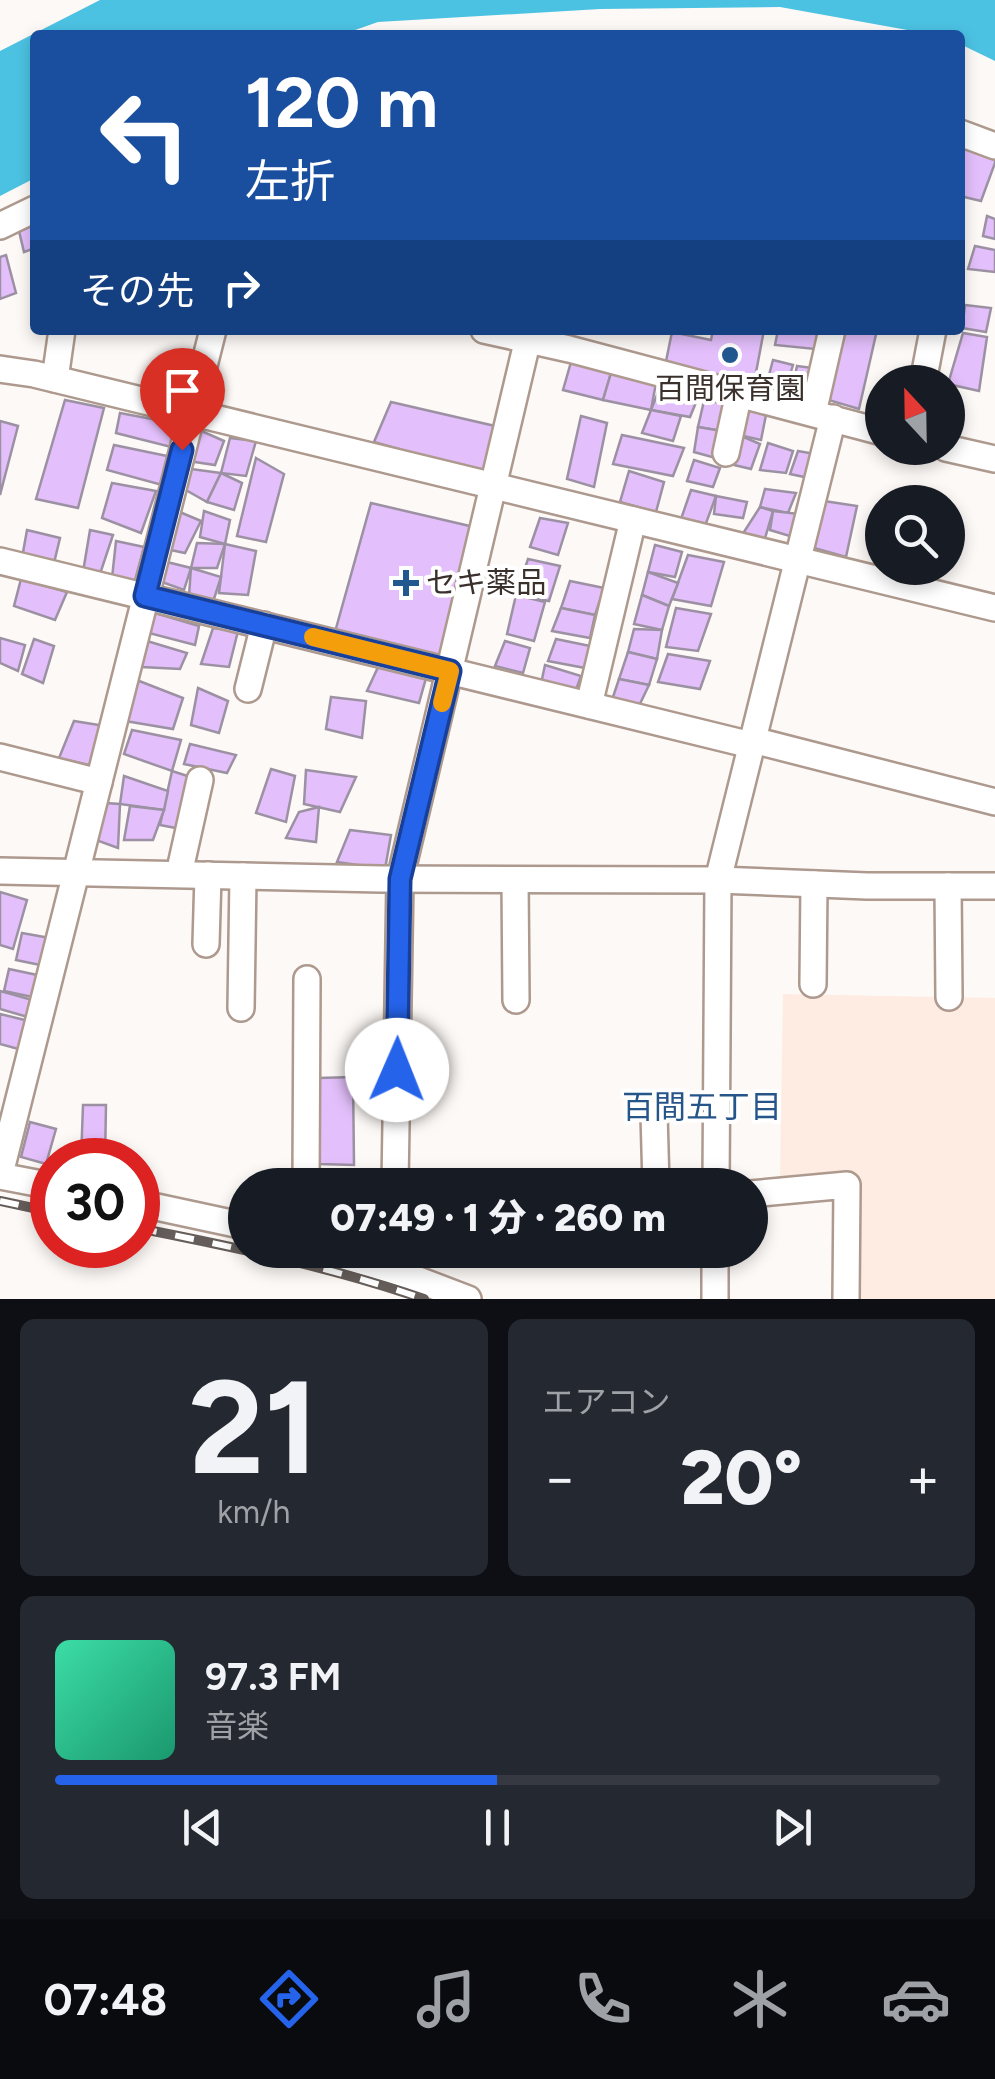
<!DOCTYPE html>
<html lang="ja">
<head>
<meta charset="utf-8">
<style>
  :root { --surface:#171b24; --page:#242831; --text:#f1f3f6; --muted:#9ea1a6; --line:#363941; --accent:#2563eb }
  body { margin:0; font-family:Figtree,"Noto Sans JP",sans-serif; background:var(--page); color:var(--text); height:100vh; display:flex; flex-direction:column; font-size:38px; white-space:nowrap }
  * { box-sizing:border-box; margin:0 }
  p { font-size:32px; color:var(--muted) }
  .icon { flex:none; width:55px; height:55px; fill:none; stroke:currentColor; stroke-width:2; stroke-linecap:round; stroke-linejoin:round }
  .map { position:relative; height:1299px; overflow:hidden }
  .drawer { display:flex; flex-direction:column; gap:20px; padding:20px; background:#0d0f14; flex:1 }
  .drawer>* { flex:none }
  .hud { position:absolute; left:30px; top:30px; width:935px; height:305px; border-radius:10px; box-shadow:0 5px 15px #0003; background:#1a4fa0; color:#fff; overflow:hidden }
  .needle { width:65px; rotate:338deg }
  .tools { position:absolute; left:865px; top:365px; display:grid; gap:20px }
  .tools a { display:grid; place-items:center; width:100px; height:100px; border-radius:50%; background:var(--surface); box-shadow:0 5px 15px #0003; font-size:50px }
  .speed { position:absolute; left:30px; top:1138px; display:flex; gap:20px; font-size:50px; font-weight:700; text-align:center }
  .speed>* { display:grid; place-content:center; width:130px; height:130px; border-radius:50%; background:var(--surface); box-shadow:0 5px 15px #0003; line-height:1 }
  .speed .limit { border:15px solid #d22; background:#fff; color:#111 }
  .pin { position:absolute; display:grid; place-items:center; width:85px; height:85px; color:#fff; margin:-102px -42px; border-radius:50% 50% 50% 0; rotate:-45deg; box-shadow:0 0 10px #0007 }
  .pin .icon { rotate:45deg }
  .me { position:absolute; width:110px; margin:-55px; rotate:1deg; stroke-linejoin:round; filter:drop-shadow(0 0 8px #0008) }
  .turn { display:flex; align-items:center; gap:35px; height:210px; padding:0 50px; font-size:45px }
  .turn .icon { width:130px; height:130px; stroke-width:2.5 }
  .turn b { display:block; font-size:70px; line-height:85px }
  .then { display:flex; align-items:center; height:95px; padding:0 50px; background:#0003; gap:20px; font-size:38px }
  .big { font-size:75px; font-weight:800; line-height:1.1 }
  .drawer .widget { flex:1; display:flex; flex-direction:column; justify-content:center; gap:15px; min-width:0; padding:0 35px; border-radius:15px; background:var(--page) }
  .drawer .dial { align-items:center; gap:0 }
  .dial b { font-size:130px; line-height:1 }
  .song { display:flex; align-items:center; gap:30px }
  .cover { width:120px; height:120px; border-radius:15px; background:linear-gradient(135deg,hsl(160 70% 55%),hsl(160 70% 35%)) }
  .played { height:10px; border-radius:5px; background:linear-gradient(90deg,var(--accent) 50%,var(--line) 50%) }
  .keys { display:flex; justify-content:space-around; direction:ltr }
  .heat { display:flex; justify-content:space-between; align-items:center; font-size:55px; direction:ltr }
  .drawer .tiles { flex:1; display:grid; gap:20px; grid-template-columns:1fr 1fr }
  .widget:last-child { grid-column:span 2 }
  .trip { position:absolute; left:228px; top:1168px; width:540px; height:100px; border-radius:50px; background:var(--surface); box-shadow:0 5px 15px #0003; font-weight:800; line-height:100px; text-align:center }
  .tab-bar { display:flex; height:160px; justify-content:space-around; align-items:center; background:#090b0e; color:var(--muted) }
  .tab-bar .icon { width:70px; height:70px }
  .tab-bar .current { color:var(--accent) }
  .tab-bar b { font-size:45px; color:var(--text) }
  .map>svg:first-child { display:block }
</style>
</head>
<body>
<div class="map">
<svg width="995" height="1299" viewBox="0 0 995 1299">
  <rect width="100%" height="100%" fill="#fdf9f6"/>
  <path fill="#feebe2" d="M783 994 995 998V1299H854L853 1176 780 1180Z"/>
  <path fill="#4cc2e3" d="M100 0H995V61L960 44V35H935L780 7 600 9 378 22 341 35H35V178L0 196V51Z"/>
  <g fill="#e3bffb" stroke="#9c91a3" stroke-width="2.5">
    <path d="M960 147 995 157V163L981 201 960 196Z"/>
    <path d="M987 216 995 219V239L983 236Z"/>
    <path d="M35 225V248L24 252 19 231Z"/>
    <path d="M975 246 995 250V272L968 269Z"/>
    <path d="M6 255 16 293 0 299V257Z"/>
    <path d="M965 305 991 308 986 332 962 328Z"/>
    <path d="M713 330H764L754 383 665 366 672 332 711 340Z"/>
    <path d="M778 330H820L815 349 775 345Z"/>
    <path d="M842 330H877L859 409 825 399Z"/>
    <path d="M963 333 987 337 979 391 948 384Z"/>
    <path d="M773 360 793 365 784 395 765 390Z"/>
    <path d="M571 362 611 373 603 400 563 390Z"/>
    <path d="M797 366 813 368 809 390 793 385Z"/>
    <path d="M611 373 656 383 651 410 603 400Z"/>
    <path d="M661 385 699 395 690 417 651 410Z"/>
    <path d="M706 392 730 399 722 431 698 427Z"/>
    <path d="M65 400 104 408 78 508 36 499Z"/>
    <path d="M391 402 495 426 483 473 374 442Z"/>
    <path d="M744 409 766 415 761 440 739 435Z"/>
    <path d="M651 410 681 416 673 441 642 433Z"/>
    <path d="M120 413 173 423 171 447 116 433Z"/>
    <path d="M581 416 607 423 594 487 567 479Z"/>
    <path d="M0 421 18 426 0 495Z"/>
    <path d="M698 427 722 431 719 459 694 452Z"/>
    <path d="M197 429 224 441 215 465 188 461Z"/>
    <path d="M622 435 684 448 673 476 613 464Z"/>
    <path d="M739 435 760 444 751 469 730 464Z"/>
    <path d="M230 438 256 441 246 476 221 473Z"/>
    <path d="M768 443 793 451 786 473 760 470Z"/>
    <path d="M114 445 167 456 162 485 107 470Z"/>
    <path d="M798 451 815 454 809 478 790 474Z"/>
    <path d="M256 458 284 474 266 542 237 536Z"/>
    <path d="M694 460 720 468 713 487 687 481Z"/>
    <path d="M191 469 221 473 207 502 184 489Z"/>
    <path d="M629 471 664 482 656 512 620 502Z"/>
    <path d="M221 473 242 483 234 510 207 502Z"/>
    <path d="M112 483 156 491 141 533 102 518Z"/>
    <path d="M765 489 796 493 788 513 760 507Z"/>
    <path d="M691 490 716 496 705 526 681 519Z"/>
    <path d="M716 496 747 502 743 518 714 514Z"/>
    <path d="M824 501 857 506 846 557 814 548Z"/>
    <path d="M371 503 474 527 440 668 335 632Z"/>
    <path d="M760 507 773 511 763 545 742 535Z"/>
    <path d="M175 510 201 521 185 553 166 549Z"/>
    <path d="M204 511 230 520 225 544 200 537Z"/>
    <path d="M773 511 799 514 793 537 770 530Z"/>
    <path d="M540 518 568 523 558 555 530 547Z"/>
    <path d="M27 530 60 538 54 563 22 558Z"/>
    <path d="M90 530 113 535 99 577 83 572Z"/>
    <path d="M116 541 144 547 134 584 112 578Z"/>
    <path d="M197 543 225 544 217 568H191Z"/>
    <path d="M225 544 256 551 248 595 219 593Z"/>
    <path d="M655 545 682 552 675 577 648 572Z"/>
    <path d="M688 555 724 562 711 606 672 599Z"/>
    <path d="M528 559 560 566 549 601 516 595Z"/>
    <path d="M167 562 191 568 184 590 159 581Z"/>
    <path d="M191 568 221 577 213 602 189 596Z"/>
    <path d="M648 572 678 583 669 606 642 595Z"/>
    <path d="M21 579 67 592 55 620 14 606Z"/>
    <path d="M570 581 604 588 595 615 561 608Z"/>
    <path d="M516 595 545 602 534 641 507 634Z"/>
    <path d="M642 595 669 606 662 630 634 624Z"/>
    <path d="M561 608 595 615 590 638 552 631Z"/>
    <path d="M676 608 711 614 698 651 666 647Z"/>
    <path d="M155 613 199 626 195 645 145 632Z"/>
    <path d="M213 628 238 631 229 667 201 664Z"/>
    <path d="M634 629 662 630 657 659 628 652Z"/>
    <path d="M0 638 25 645 18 671 0 663Z"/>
    <path d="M34 639 54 646 43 683 22 674Z"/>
    <path d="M556 639 590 646 585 668 548 661Z"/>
    <path d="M147 641 187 653 180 669 142 667Z"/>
    <path d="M505 641 530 648 523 673 495 666Z"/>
    <path d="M628 652 657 659 649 685 619 679Z"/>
    <path d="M668 654 710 661 700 689 658 682Z"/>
    <path d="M379 665 426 678 419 703 367 691Z"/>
    <path d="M545 665 581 676 572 701 539 693Z"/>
    <path d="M134 679 183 698 173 729 125 721Z"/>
    <path d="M619 679 649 685 638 708 612 700Z"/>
    <path d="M198 688 228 701 219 733 191 725Z"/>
    <path d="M331 697 366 701 362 738 326 729Z"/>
    <path d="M74 721 105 726 93 766 59 758Z"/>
    <path d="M132 730 181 740 172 771 124 754Z"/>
    <path d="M190 744 236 755 227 773 184 764Z"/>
    <path d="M271 769 295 776 286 822 256 813Z"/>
    <path d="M306 770 356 777 340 812 304 804Z"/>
    <path d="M172 771 200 780 181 829 160 825Z"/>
    <path d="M124 776 168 791 164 810 120 804Z"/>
    <path d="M105 803 120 804 118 848 96 840Z"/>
    <path d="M130 806 164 810 153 840H124Z"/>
    <path d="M319 807 316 842 286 838 299 812Z"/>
    <path d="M350 830 391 835 385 869 337 862Z"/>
    <path d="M0 892 27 900 13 949 0 945Z"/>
    <path d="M22 933 50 938 45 966 16 960Z"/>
    <path d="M9 969 42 976 37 998 4 991Z"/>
    <path d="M0 991 36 1001 31 1018 0 1009Z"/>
    <path d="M0 1014 29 1021 22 1050 0 1044Z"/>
    <path d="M353 1077 354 1165 319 1164V1078Z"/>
    <path d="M83 1105H106L105 1160H81Z"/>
    <path d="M30 1122 56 1129 46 1164 21 1157Z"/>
  </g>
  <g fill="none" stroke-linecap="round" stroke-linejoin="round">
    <g stroke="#ad998e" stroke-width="30">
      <g id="street">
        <path d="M960 133 995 146"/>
        <path d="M0 226 35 209"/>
        <path d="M484 330 569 349 882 432"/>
        <path d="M0 369 34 374 995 608"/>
        <path d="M55 379 62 330"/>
        <path d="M923 382 933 330"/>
        <path d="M813 413 832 330"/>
        <path d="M946 448 995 459"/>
        <path d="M726 453 739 393"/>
        <path d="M0 561 751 745"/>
        <path d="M248 689 264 625"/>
        <path d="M589 705 633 520"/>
        <path d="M753 740 995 802"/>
        <path d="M0 757 99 782"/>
        <path d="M0 871 381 879 718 880 867 886H995"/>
        <path d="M179 874 200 780"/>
        <path d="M515 880 516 1000"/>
        <path d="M948 886 949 997"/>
        <path d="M206 944 208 875"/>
        <path d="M813 984 814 884"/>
        <path d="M241 1008 243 876"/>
        <path d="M654 1114 656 1185"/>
        <path d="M0 1174 213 330"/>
        <path d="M0 1176 52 1186"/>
        <path d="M306 1185 307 979"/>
        <path d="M395 1185 400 879 530 330"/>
        <path d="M716 1185 718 880 833 418"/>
        <path d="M750 1194 847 1185 846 1299"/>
        <path d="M138 1203 245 1226"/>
        <path d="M324 1250 400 1273 468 1299"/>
        <path d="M715 1299V1250"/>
      </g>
    </g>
    <use href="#street" stroke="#fff" stroke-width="25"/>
    <g stroke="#655d59" stroke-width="10">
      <g id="rail">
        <path d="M0 1201 52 1212"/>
        <path d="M138 1228C234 1247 331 1267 424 1299"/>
      </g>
    </g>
    <use href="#rail" stroke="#fff" stroke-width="6" stroke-dasharray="19" stroke-linecap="butt"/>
  </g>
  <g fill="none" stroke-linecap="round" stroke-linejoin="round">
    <g stroke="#184099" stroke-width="25">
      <path id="route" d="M182 450 145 596 450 671 400 879 397 1070"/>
    </g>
    <use href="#route" stroke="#2563eb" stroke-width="18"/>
    <path stroke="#f59e0b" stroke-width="18" d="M313 637 450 671 442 703"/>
  </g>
  <g fill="#225890" stroke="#fff" stroke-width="4">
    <circle cx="730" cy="355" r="10"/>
    <path d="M401 568h10v10h10v10h-10v10h-10v-10h-10v-10h10z"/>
  </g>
  <g text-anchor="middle" stroke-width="8" stroke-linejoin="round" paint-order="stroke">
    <g font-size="30" fill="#3a312d" stroke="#fff">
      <text x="730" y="399">百間保育園</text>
      <text x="426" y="593" text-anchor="start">セキ薬品</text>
    </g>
    <g font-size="32" fill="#255589" stroke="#fff">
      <text x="702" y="1118">百間五丁目</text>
    </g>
  </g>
</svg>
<div class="tools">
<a><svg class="needle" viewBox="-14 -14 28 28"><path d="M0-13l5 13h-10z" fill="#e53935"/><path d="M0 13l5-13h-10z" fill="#9ea1a6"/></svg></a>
<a><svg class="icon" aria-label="search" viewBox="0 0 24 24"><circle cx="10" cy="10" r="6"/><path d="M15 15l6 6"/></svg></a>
</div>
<div class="speed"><div class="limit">30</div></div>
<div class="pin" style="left:182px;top:450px;background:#d93025"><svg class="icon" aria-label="arrive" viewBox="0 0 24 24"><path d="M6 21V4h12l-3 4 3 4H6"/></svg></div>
<svg class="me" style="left:397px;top:1070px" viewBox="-20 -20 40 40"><circle r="19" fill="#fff"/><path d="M0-13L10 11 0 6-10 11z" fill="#2563eb"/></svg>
<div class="trip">07:49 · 1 分 · 260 m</div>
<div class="hud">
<div class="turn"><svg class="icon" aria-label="left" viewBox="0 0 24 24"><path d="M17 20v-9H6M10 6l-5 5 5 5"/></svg><div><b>120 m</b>左折</div></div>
<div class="then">その先<svg class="icon" aria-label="right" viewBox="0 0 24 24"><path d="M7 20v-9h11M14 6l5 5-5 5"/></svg></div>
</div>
</div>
<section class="drawer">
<div class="tiles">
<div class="widget dial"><b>21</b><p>km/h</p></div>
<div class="widget"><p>エアコン</p>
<div class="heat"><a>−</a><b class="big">20°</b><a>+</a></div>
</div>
<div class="widget">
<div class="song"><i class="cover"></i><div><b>97.3 FM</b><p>音楽</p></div></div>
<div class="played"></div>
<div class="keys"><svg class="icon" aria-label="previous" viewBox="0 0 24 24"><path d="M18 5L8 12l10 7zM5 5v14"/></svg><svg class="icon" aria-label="pause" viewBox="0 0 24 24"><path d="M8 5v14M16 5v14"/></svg><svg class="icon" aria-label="next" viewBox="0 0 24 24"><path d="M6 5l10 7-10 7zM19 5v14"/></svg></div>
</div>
</div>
</section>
<nav class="tab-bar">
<b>07:48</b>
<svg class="icon current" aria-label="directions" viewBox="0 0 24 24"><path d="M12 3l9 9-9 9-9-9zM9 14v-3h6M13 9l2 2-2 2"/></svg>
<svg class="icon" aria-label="music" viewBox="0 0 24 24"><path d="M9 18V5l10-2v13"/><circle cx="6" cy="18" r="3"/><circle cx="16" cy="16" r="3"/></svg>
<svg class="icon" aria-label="phone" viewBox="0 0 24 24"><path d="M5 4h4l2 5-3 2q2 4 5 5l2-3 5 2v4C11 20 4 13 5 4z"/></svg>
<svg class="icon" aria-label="climate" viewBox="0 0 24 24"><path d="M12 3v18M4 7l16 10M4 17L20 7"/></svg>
<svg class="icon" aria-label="car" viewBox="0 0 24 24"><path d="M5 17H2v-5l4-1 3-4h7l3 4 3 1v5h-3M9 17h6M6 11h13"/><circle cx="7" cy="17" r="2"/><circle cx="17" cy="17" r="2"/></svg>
</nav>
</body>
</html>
